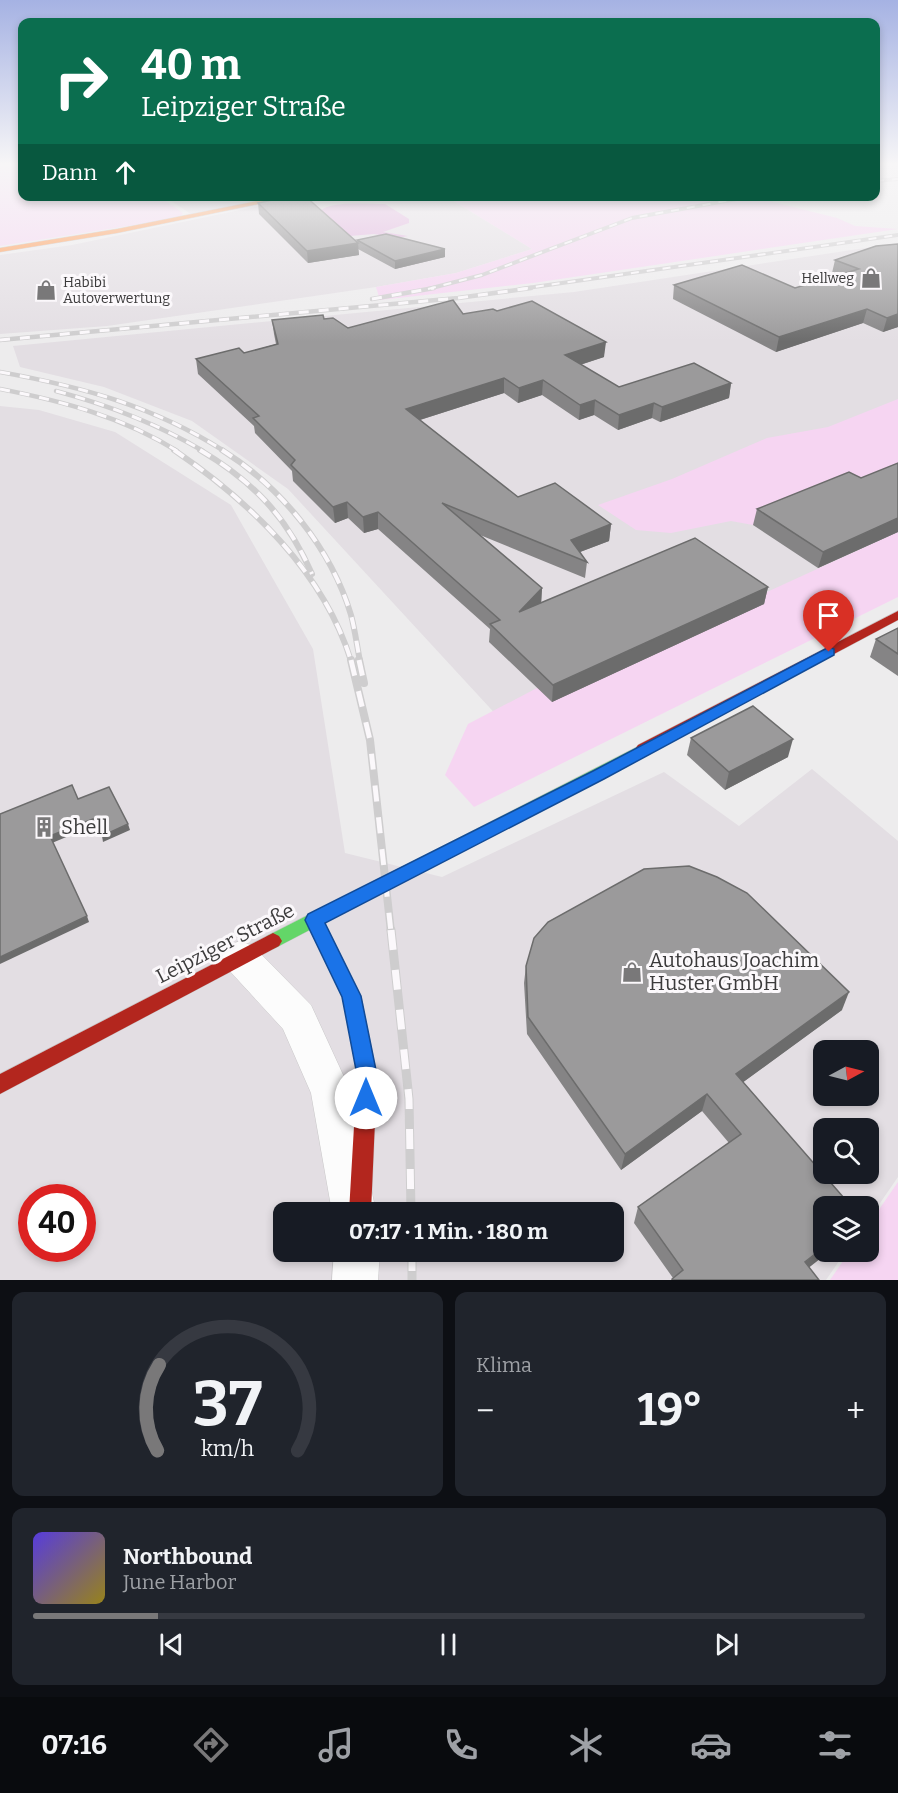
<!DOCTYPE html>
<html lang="de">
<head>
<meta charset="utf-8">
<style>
  :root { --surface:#171b24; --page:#20242c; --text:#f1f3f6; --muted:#9ea1a6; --line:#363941; --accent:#797879 }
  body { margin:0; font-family:Bitter,serif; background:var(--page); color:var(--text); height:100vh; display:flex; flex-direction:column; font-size:22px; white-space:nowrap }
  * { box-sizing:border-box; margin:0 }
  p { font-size:20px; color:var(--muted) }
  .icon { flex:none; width:33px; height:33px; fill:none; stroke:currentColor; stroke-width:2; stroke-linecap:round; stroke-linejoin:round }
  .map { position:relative; height:1280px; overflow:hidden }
  .panel { display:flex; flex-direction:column; gap:12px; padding:12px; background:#0d0f14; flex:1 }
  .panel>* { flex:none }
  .guide { position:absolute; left:18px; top:18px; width:862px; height:183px; border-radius:12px; box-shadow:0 3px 9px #0003; background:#0b6e4f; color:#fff; overflow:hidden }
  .needle { width:39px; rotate:83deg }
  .fabs { position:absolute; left:813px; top:1040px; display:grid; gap:12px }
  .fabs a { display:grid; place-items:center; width:66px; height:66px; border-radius:12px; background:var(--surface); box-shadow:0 3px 9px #0003; font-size:30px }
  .speed { position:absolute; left:18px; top:1184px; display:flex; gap:12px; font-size:30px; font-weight:700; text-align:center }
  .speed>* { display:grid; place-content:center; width:78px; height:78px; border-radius:50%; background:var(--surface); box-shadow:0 3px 9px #0003; line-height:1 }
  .speed .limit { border:9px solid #d22; background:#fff; color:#111 }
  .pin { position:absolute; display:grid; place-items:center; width:51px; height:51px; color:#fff; margin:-62px -26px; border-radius:50% 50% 50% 0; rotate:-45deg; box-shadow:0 0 6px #0007 }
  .pin .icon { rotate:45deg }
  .me { position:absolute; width:66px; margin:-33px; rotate:0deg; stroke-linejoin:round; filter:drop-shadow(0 0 4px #0008) }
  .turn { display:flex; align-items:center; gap:21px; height:126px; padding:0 24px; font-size:27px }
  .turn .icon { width:78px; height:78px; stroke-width:2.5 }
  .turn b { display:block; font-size:42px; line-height:51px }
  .then { display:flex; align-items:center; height:57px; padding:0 24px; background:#0003; gap:12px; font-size:22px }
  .big { font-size:45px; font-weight:700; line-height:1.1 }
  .panel .card { flex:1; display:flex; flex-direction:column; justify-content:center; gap:9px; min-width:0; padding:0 21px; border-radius:12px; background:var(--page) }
  .panel .dial { align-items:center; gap:0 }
  .dial svg { height:156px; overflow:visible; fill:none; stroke:var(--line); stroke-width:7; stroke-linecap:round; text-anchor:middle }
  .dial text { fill:var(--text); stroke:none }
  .song { display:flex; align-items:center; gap:18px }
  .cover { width:72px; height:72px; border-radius:9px; background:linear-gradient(135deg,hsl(250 70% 55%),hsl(50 70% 35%)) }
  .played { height:6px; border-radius:3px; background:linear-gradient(90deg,var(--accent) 15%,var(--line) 15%) }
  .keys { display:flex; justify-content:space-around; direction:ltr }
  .heat { display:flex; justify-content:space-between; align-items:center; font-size:33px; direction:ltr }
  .panel .tiles { flex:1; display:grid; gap:12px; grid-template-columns:1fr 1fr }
  .card:last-child { grid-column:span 2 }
  .trip { position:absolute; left:273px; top:1202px; width:351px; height:60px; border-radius:12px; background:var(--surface); box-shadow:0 3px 9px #0003; font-weight:700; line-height:60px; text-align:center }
  .tab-bar { display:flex; height:96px; justify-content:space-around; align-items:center; background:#090b0e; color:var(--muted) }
  .tab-bar .icon { width:42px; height:42px }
  .tab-bar .active { color:var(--accent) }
  .tab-bar b { font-size:27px; color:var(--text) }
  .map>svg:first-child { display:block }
</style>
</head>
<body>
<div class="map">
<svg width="898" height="1280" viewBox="0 0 898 1280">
  <rect width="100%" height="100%" fill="#edeced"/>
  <g fill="#e3dee3" fill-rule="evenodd">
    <path d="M308 196 447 197 532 249 456 273 376 287 107 326 0 334V255L72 245Z"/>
    <path d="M165 197H280L191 214Z"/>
    <path d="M898 243V567L524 745 288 489 192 421 104 387 20 367 13 346 574 292Z"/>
    <path d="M0 406 39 410 115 432 231 505 313 649 345 853 442 877 664 772 739 826 812 769 898 841V1177L869 1219 868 1206H824V1251H846L826 1280H0ZM824 1050H868V1095H824ZM824 1128H868V1173H824ZM32 1197H82V1248H32ZM284 1212H614V1251H284Z"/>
  </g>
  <g fill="#f6d5f2">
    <path d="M0 163H22V196L160 197 183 213 179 218 0 246Z"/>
    <path d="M447 197H762L773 202 837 218 855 226 898 229 533 283 380 300 376 287 456 273 532 249Z"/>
    <path d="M898 399V477L845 487 753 525 731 521 671 533 636 530 598 505 672 479 767 438 828 427Z"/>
    <path d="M898 532V597L474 807 445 775 468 724 537 688 754 598Z"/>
    <path d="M898 1182V1280H830L850 1251H868L869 1224Z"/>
  </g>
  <path fill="#e0aedc" d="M385 204 409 219V223L383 232 408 236 397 238 374 234 350 236 319 213C325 200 371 204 385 204Z"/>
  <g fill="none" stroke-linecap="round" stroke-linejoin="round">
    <g stroke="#c9c8c9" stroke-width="1">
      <g id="street">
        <path d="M240 941 253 946 311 1005 345 1079 351 1093 376 1212H332L311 1093 283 1029 227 968 222 957 227 946Z"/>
        <path d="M334 1251H380L378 1280H332Z"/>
      </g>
    </g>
    <g stroke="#c9c8c9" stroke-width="1">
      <path id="fast" d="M643 744 648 745 651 749 648 753 279 946 273 949 267 946 264 941 267 936Z"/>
    </g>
    <g stroke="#c9c8c9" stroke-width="1">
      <path id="slow" d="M282 196H298L117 233 0 252V248L117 229Z"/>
    </g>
    <g stroke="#c9c8c9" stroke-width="1">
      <g id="jam">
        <path d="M898 611V620L648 753H638L635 749 638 745Z"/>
        <path d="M314 913 320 915 361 996 377 1075 371 1212H349L357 1075 343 997 305 920 308 915Z"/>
        <path d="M273 933 279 936 282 941 279 946 0 1094V1074Z"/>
      </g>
    </g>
    <use href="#street" fill="#fcfcfc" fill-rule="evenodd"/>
    <use href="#fast" fill="#63d668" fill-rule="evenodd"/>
    <use href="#slow" fill="#ff974d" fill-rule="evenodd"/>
    <use href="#jam" fill="#b3261e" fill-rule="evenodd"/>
    <g stroke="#cecdce" stroke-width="4">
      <g id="rail-far4">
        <path d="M876 181 898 179"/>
        <path d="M428 289 482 275 632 218 753 196"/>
        <path d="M520 289 898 235"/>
      </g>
    </g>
    <g stroke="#cecdce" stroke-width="4.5">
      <g id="rail-far3">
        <path d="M372 299 434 288"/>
        <path d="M0 340 458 298 531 288"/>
        <path d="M0 372C83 387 153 406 224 451"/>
        <path d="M0 389C62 401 123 417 177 451"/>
        <path d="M56 391C108 405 156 423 203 451"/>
      </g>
    </g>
    <g stroke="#cecdce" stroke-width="6">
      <g id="rail-far2">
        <path d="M174 450C249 501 324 572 351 661"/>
        <path d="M200 450C254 482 287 517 312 574"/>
        <path d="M222 450C281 487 331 548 351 615 355 630 357 646 360 661"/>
      </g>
    </g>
    <g stroke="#cecdce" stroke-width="8">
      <g id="rail-far1">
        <path d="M351 660 370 740 391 932"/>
        <path d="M359 660 364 683"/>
      </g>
    </g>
    <g stroke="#cecdce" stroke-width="9">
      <g id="rail">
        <path d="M391 930 409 1099 411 1212"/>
        <path d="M412 1251V1280"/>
      </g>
    </g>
    <use href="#rail-far4" stroke="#fbf8fb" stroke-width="2" stroke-dasharray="8" stroke-linecap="butt"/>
    <use href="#rail-far3" stroke="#fbf8fb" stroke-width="3" stroke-dasharray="10" stroke-linecap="butt"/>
    <use href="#rail-far2" stroke="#fbf8fb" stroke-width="4" stroke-dasharray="12" stroke-linecap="butt"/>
    <use href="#rail-far1" stroke="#fbf8fb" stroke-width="5" stroke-dasharray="16" stroke-linecap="butt"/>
    <use href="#rail" stroke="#fbf8fb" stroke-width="7" stroke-dasharray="20" stroke-linecap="butt"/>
  </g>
  <g fill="#858485">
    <path d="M268 197 357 242V240L445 249V257L395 269 358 249 359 255 308 263 259 214 258 203 268 201Z"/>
    <path d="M898 244V327L883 332 863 323 776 352 673 299 674 285 795 288 838 276 832 273 835 260Z"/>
    <path d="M497 311 604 357 580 365 619 387 731 383 729 398 660 422 652 418 618 430 594 415 579 420 542 395 518 403 504 393 420 420 518 497 611 524 609 541 580 552 587 562 585 578 480 535 542 588 541 603 768 587 764 604 552 702 489 642 490 629 378 529 364 533 348 518 335 523 293 481 292 471 255 433 254 426 198 374 196 359 244 353 276 344 274 334 272 320 324 319 348 328 463 314Z"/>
    <path d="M898 463V532L818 568 753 525 757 509 861 478Z"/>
    <path d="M898 628V676L870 657 876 639Z"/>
    <path d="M691 738 788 757 725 790 687 755Z"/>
    <path d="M526 966 842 1010 743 1082 809 1268 819 1280H672L673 1278 634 1223 638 1207 729 1143 702 1111 621 1170 527 1034 524 983Z"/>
  </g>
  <g fill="#6c6c6c">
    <path d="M358 243 359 255 308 263 307 251Z"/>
    <path d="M445 249V257L395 269V261Z"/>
    <path d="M867 309 863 323 776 352 779 337Z"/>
    <path d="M898 314V327L883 332 887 318Z"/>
    <path d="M606 342 604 357 564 370 565 355Z"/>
    <path d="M504 378V393L407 424 406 409Z"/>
    <path d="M543 380 542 395 518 403 519 388Z"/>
    <path d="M731 383 729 398 660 422 662 407Z"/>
    <path d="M595 400 594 415 579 420 580 405Z"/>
    <path d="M654 403 652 418 618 430 619 415Z"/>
    <path d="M347 502 348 518 335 523 333 507Z"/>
    <path d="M378 512V529L364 533 363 517Z"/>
    <path d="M898 518V532L818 568 823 552Z"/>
    <path d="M611 524 609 541 572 555 571 540Z"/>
    <path d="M768 587 764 604 552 702 553 685Z"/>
    <path d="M542 588 541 605 519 612Z"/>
    <path d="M793 739 788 757 725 790 729 772Z"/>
    <path d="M93 819 95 825 52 843 50 836Z"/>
    <path d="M128 824 130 830 103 842 102 836Z"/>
    <path d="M87 916 89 922 0 964V957Z"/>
    <path d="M849 992 842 1010 731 1091 736 1074Z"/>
    <path d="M707 1094 702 1111 621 1170 625 1154Z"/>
    <path d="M824 1247V1251H830L797 1277 805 1262Z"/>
  </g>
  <g fill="#9b9a9b" stroke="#6c6c6c" stroke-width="1.5">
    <path d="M271 196H305L358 243 307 251 258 203 272 200 268 197Z"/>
    <path d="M386 234 445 249 395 261 357 240Z"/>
    <path d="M898 244V314L887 318 867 309 779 337 674 285 742 265 795 288 859 269 835 260 876 246Z"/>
    <path d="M453 300 463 314 493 309 497 311 532 301 606 342 565 355 619 387 694 363 731 383 662 407 654 403 619 415 595 400 580 405 543 380 519 388 504 378 406 409 518 497 555 483 611 524 571 540 587 562 442 503 542 588 519 612 695 538 768 587 553 685 490 624 500 620 378 512 363 517 347 502 333 507 291 465 295 460 253 418 259 416 196 359 239 348 244 353 278 344 272 320 323 315 324 319 333 318 348 328Z"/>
    <path d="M898 463V518L823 552 757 509 849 472 861 478Z"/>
    <path d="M898 628V654L876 639Z"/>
    <path d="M753 706 793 739 729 772 691 738Z"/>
    <path d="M72 785 78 799 109 787 128 824 102 836 93 819 50 836 87 916 0 957V814Z"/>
    <path d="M689 866 717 877 747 893 849 992 736 1074 851 1206H824V1247L805 1262 819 1280H672V1279L683 1270 638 1207 741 1134 707 1094 625 1154 528 1017 526 966 534 938 548 922 644 869Z"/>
  </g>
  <linearGradient id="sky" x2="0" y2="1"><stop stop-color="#a5b2e3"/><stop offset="0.48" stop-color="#f7f6f7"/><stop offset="1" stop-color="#f7f6f7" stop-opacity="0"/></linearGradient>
  <rect width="898" height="342" fill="url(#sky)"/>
  <path fill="#1a73e8" stroke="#114b97" stroke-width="1.5" d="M829 647 834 649V655L604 779 325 923 361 996 377 1075 373 1105 366 1108 359 1105 356 1098 357 1075 342 997 305 920 308 914 593 771Z"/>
  <defs>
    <g id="shop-bare" transform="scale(1.62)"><path d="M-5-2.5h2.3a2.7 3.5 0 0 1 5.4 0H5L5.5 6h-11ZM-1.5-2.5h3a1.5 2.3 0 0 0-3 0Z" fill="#797879" stroke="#fbf8fb" stroke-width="2.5" paint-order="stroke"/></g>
    <g id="building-bare" transform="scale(1.62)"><path d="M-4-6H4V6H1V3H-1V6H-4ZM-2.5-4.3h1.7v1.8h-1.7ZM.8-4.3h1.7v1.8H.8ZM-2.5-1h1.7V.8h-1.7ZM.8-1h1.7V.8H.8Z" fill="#797879" stroke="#fbf8fb" stroke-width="2.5" paint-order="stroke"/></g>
  </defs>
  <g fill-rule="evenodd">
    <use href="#shop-bare" x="871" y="278"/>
    <use href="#shop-bare" x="46" y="290"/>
    <use href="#building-bare" x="44" y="827"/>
    <use href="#shop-bare" x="632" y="972"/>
  </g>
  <g text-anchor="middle" stroke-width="6" stroke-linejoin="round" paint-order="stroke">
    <g font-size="14" fill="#3b3a3b" stroke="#fbf8fb" text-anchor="end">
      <text x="854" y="283">Hellweg</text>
      <text x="63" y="287" text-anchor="start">Habibi<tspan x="63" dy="16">Autoverwertung</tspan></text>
    </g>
    <g font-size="20" fill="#3b3a3b" stroke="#fbf8fb" text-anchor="start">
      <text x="61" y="834">Shell</text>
      <text x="649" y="967">Autohaus Joachim<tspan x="649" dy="23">Huster GmbH</tspan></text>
    </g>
    <g font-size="20" fill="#3b3a3b" stroke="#fbf8fb">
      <text transform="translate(225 943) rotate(-27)" y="7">Leipziger Straße</text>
    </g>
  </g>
</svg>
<div class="fabs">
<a><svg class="needle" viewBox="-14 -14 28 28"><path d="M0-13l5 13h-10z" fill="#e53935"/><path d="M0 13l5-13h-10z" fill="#9ea1a6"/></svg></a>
<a><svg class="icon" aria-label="search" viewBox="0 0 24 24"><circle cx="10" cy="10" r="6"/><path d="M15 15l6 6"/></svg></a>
<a><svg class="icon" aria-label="layers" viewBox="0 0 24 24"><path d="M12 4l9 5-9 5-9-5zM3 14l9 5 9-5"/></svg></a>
</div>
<div class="speed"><div class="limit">40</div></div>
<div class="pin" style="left:829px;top:652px;background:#d93025"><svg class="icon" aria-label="arrive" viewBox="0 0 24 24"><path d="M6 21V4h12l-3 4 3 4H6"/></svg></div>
<svg class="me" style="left:366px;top:1098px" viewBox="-20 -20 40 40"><circle r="19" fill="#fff"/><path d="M0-13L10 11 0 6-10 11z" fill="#1a73e8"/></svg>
<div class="trip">07:17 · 1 Min. · 180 m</div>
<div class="guide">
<div class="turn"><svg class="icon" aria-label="right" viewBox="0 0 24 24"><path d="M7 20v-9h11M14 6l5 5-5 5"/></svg><div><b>40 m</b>Leipziger Straße</div></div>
<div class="then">Dann<svg class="icon" aria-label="ahead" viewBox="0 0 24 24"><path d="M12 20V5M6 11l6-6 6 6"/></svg></div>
</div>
</div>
<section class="panel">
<div class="tiles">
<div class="card dial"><svg viewBox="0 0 100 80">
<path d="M14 69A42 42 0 1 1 86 69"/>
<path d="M14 69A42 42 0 0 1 15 25" stroke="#797879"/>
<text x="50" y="56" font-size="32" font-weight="700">37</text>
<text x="50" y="72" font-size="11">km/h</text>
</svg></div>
<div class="card"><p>Klima</p>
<div class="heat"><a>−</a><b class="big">19°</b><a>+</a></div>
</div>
<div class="card">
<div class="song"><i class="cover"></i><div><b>Northbound</b><p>June Harbor</p></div></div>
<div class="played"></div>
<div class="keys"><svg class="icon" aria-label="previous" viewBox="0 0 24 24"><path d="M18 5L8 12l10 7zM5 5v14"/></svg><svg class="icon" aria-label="pause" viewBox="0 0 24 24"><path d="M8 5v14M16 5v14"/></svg><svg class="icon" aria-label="next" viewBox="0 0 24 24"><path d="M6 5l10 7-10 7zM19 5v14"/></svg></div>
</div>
</div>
</section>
<nav class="tab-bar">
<b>07:16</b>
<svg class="icon active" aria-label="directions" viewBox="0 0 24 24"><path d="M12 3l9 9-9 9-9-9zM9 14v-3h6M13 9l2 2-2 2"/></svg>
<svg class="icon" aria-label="music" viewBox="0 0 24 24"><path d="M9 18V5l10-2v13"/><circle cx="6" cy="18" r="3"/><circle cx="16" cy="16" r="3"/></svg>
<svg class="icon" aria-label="phone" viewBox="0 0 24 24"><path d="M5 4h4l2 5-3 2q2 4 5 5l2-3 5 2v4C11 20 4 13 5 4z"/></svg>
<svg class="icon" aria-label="climate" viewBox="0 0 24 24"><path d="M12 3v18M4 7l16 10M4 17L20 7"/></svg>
<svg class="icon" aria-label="car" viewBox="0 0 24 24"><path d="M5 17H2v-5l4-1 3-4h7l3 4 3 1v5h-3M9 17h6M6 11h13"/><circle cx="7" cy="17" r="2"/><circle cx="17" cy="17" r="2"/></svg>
<svg class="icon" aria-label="filters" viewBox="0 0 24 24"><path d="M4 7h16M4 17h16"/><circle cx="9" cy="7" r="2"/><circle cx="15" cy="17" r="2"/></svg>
</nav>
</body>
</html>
